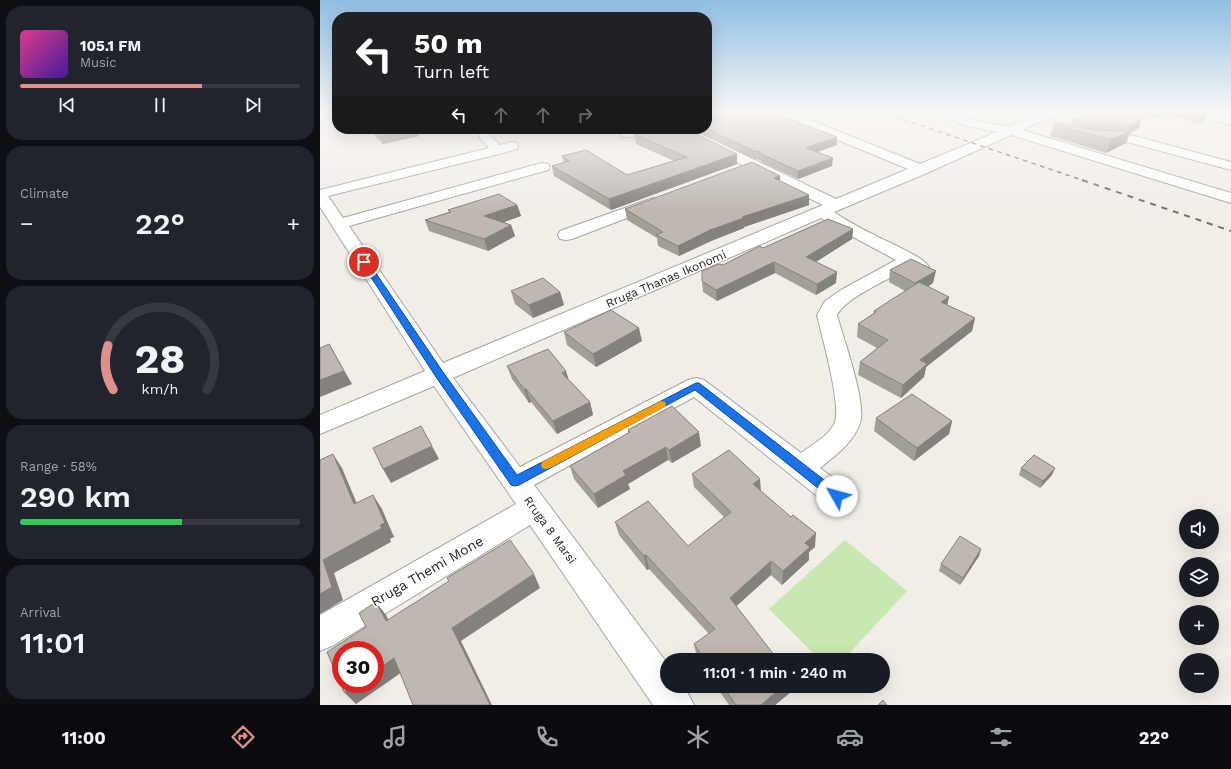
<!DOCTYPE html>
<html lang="en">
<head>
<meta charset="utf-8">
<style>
  :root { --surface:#171b24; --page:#20242c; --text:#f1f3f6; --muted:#9ea1a6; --line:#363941; --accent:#de908c }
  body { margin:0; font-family:"Work Sans",sans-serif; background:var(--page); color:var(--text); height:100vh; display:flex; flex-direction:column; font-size:15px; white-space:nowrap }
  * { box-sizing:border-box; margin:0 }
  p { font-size:13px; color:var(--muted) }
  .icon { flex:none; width:22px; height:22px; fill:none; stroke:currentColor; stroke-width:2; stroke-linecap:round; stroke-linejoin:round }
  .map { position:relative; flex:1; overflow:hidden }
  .side { display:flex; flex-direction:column; gap:6px; padding:6px; background:#0d0f14; width:320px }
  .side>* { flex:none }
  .hud { position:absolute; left:12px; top:12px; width:380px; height:122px; border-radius:16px; box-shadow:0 4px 16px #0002; background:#202124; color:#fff; overflow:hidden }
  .tools { position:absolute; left:859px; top:509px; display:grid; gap:8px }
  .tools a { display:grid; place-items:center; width:40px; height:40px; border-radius:50%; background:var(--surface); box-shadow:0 4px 16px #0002; font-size:20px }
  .speed { position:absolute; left:12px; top:641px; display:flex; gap:8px; font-size:20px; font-weight:700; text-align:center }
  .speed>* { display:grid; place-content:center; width:52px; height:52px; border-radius:50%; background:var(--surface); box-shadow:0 4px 16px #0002; line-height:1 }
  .speed .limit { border:6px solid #d22; background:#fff; color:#111 }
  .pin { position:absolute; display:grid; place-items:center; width:34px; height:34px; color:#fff; margin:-17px; border:2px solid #fff; border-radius:50%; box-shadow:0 1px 4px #0007 }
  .me { position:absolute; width:44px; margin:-22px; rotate:308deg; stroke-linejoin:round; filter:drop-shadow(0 0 3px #0008) }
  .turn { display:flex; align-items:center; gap:14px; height:84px; padding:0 16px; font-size:18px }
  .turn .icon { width:52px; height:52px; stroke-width:2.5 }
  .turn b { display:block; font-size:28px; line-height:34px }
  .lanes { display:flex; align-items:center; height:38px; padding:0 16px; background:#0003; justify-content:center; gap:20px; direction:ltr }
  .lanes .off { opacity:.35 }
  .big { font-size:30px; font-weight:600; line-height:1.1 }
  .side .tile { flex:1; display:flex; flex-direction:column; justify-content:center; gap:6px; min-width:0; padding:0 14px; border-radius:16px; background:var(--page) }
  .side .dial { align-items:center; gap:0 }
  .dial svg { height:104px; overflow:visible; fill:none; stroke:var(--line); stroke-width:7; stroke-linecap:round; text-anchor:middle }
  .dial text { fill:var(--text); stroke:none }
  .song { display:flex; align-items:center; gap:12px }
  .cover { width:48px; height:48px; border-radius:6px; background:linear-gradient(135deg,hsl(330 70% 55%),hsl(260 70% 35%)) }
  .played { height:4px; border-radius:2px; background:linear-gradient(90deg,var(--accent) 65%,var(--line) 65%) }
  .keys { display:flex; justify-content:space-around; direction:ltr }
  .heat { display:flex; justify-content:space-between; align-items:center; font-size:22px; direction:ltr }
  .charge { height:6px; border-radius:3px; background:linear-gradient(90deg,#34c759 58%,var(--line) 0) }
  .trip { position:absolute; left:340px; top:653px; width:230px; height:40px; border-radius:20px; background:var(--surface); box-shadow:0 4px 16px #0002; font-weight:600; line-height:40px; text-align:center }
  .tabs { display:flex; height:64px; justify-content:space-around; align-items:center; background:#090b0e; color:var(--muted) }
  .tabs .icon { width:28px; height:28px }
  .tabs .on { color:var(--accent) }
  .tabs b { font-size:18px; color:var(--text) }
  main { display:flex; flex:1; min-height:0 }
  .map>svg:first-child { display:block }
</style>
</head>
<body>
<main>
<section class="side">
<div class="tile">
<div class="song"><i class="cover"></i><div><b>105.1 FM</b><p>Music</p></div></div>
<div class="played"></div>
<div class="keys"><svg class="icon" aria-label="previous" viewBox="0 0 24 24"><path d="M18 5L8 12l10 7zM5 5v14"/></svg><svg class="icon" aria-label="pause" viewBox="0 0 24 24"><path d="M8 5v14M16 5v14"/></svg><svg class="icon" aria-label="next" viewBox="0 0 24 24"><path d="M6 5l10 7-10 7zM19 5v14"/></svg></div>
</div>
<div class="tile"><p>Climate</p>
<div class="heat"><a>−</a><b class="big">22°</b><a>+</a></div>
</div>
<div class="tile dial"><svg viewBox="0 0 100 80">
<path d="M14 69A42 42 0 1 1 86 69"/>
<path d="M14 69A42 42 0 0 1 10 35" stroke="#de908c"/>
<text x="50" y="56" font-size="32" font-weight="700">28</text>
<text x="50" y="72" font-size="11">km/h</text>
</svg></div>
<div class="tile"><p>Range · 58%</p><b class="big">290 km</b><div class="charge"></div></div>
<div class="tile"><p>Arrival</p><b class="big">11:01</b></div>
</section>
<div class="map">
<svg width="911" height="705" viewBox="0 0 911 705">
  <rect width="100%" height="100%" fill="#f1eee8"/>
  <path fill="#c9e7b1" d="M525 540 587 591 523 660H500L449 609Z"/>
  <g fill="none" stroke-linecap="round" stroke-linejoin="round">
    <g stroke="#a5a5a5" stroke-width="2">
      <g id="minor">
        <path d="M452 111H468L600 164 677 132 647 126 612 113 611 111H628L654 120 689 127 726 111H742L741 113 702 130 911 193V203L691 135 607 173 514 212C533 225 554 235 575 245 586 251 602 257 609 267L606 271 600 272 589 268C571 278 525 298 517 315 524 340 544 396 541 419 537 440 515 456 500 468L527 488 531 496 527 504 517 507 507 504 374 397 214 485 347 663V686H364L374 705H333L210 525 12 646 0 651V615L196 504 114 386 0 434V415L105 371 0 207V190L169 148 160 138V129H172V137L180 145 192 142 197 143 198 146 197 149 183 153 8 196 23 218 218 164 223 163 228 164 230 167 228 170 29 226 123 363 503 205 356 132 354 129H370L516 199 588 169 453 113ZM501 218 520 230 576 260 521 290 505 301 497 315C502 336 521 404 515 422 510 435 492 445 481 453L384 380 376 378 368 380 200 467 133 378Z"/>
        <path d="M866 111H886L911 117V125L867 113Z"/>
        <path d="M309 129H328C323 135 309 138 302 137L300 134 302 131Z"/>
        <path d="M779 134 811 135 911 162V170L811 143 775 141 773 138 775 135Z"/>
        <path d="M333 198 338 200 341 203 338 206 252 239 246 240 240 239 238 235 240 231Z"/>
      </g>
    </g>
    <use href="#minor" fill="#fff" fill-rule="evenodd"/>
    <path stroke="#6f6f6f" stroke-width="1.5" stroke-dasharray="4.5 4.5" stroke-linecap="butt" d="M558 111 765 181"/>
    <path stroke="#6f6f6f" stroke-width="2" stroke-dasharray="6 6" stroke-linecap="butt" d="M762 180 911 231"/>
  </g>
  <g fill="#a39e98">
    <path d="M10 111H17V118Z"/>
    <path d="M588 111H610L598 115Z"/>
    <path d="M756 111H883L888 113 885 119 879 123 845 115 840 118 823 114 819 128 810 133 806 143 786 153 730 136 734 124 751 126 752 120 768 114Z"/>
    <path d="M47 129H96L99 136 63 144Z"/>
    <path d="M372 129H387L517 137V145L497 152 512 166 478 179 443 163 440 160 434 159Z"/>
    <path d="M314 134 417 154V164L291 210 234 176 232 166 244 162 242 156 307 175 354 161 316 144Z"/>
    <path d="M460 181 489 205 424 227V228L391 241 359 256 338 246 337 238 307 220 305 209Z"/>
    <path d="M197 205 201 216 183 222 191 225 195 236 168 251 109 231 105 220 129 212 128 210Z"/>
    <path d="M533 229 532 239 496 262 516 283 496 295 455 273 397 301 383 292 382 281 403 265 443 248Z"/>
    <path d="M570 270 613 283 608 287 629 297 627 305 655 318 652 331 606 367 604 377 581 398 538 375 540 362 557 348 537 337 538 324 553 314 554 311 585 291 569 282Z"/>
    <path d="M191 291 240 292 244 305 213 318 195 304Z"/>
    <path d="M244 332 322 341 276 367 247 345Z"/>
    <path d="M187 366 248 379 270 402 273 415 237 434 211 402 209 403 192 379Z"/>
    <path d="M556 418 632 421 629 434 594 461 554 431Z"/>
    <path d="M308 430 381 446 352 463 348 460 308 484 310 489 278 508 254 479 250 466 308 433Z"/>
    <path d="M701 468 732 475 720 488 699 475Z"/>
    <path d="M372 474 441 491 495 547 489 552V560L462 585 451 575 416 606 458 660H378L377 657 374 644 389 634 329 569 327 570 299 535 295 522 368 546 404 517 374 487Z"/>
    <path d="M661 549 659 556 640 585 619 571 621 564Z"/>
    <path d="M396 686H472V691L455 705H409Z"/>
  </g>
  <g fill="#85817c">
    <path d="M598 111H610L598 115Z"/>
    <path d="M842 111H847L845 115 840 118Z"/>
    <path d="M888 113 885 119 879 123 882 116Z"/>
    <path d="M821 121 819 128 810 133 806 143 786 153 791 140 809 132 811 126Z"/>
    <path d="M30 129H42L31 131Z"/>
    <path d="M84 129H96L99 136 63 144 59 135Z"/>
    <path d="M517 137V145L486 156V148Z"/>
    <path d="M417 154V164L291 210 289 199Z"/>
    <path d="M513 158 512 166 478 179V171Z"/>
    <path d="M460 176V186L454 178Z"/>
    <path d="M489 195V205L424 227V228L391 241 359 256 358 246 390 230 422 217Z"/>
    <path d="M197 205 201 216 168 228 164 216Z"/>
    <path d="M191 225 195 236 168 251 164 239Z"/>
    <path d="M533 229 532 239 486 268V257Z"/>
    <path d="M454 262 455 273 397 301 396 290Z"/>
    <path d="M616 271 613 283 593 295 595 283Z"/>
    <path d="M517 272 516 283 496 295 497 284Z"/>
    <path d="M240 292 244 305 213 318 209 305Z"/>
    <path d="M629 297 626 310 621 302Z"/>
    <path d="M655 318 652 331 606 367 604 377 581 398 583 385 600 360Z"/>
    <path d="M319 328 322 341 276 367 273 354Z"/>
    <path d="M9 344 32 384 0 397V380Z"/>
    <path d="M246 371 250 384 242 373Z"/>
    <path d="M204 389H206L211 402 209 403Z"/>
    <path d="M270 402 273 415 237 434 233 421Z"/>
    <path d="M632 421 629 434 594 461 597 448Z"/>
    <path d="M379 432 381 446 352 463 349 450Z"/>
    <path d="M112 446 119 459 71 483 63 469Z"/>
    <path d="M346 447 348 460 308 484 310 489 278 508 274 494 303 471Z"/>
    <path d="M13 454 22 468 43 518 34 504Z"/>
    <path d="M735 468 732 475 720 488 723 481Z"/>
    <path d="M440 479 441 492 433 484Z"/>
    <path d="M53 495 62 509 74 537 70 539 71 542 14 573 23 600 0 614V594L3 560 60 525Z"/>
    <path d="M496 533 495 547 489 552V560L462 585 463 571 485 543Z"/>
    <path d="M661 549 659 556 640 585 643 578Z"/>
    <path d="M326 555 329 569 327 570 324 556Z"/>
    <path d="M451 561V575L411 611 410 598Z"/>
    <path d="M214 574 220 588 141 641 172 705H170L132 628Z"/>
    <path d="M56 602 66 615 76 634 66 621Z"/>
    <path d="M74 658 85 670 36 704 24 692 36 684H55V671Z"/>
    <path d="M463 686H472V691L455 705H441Z"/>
  </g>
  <g fill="#beb8b1" stroke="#85817c">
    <path d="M387 111H449L517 137 486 148 513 158 478 171 443 155 440 152 434 151 387 129Z"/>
    <path d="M774 111H824L821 121 811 126 771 125 752 120Z"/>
    <path d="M861 111H883L888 113 882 116Z"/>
    <path d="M736 123 773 130 810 131 791 140 734 124Z"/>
    <path d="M53 129H84L59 135Z"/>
    <path d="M332 129H366L417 154 289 199 232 166 249 161 242 156 266 150 307 175 367 157 314 134Z"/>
    <path d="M432 162 460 176 454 178 489 195 422 217 424 218 390 230 358 246 336 235 343 232 305 209Z"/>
    <path d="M179 194 197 205 164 216 191 225 164 239 105 220 131 212 128 210Z"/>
    <path d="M508 219 533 229 486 257 517 272 497 284 454 262 396 290 382 281V271L398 264 403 265 440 246 443 248Z"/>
    <path d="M591 259 616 271 595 283 570 270Z"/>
    <path d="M223 278 240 292 209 305 191 291Z"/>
    <path d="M599 282 629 297 621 302 655 318 600 360 607 364 583 385 540 362 568 340 538 324 556 312 554 311Z"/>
    <path d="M291 310 319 328 273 354 244 332Z"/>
    <path d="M9 344 24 371 0 380V348Z"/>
    <path d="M228 349 246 371 242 373 270 402 233 421 206 389H204L187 366Z"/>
    <path d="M592 394 632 421 597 448 556 418Z"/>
    <path d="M352 406 379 432 349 450 346 447 303 471 306 475 274 494 250 466 310 432 308 430Z"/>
    <path d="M101 426 112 446 63 469 53 448Z"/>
    <path d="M409 450 440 479 433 484 471 517 473 515 496 533 485 543 490 547 463 571 451 561 410 598 458 660H385L374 644 395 629 326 555 324 556 295 522 328 501 368 546 411 512 372 474Z"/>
    <path d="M13 454 34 504 53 495 65 523 60 525 62 528 3 560 12 587 0 594V460Z"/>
    <path d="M714 455 735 468 723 481 701 468Z"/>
    <path d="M640 536 661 549 643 578 621 564Z"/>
    <path d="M190 540 214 574 132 628 170 705H93L74 658 55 671V650H21V684H36L24 692 7 652 46 627 39 613 56 602 66 621 129 581 127 578Z"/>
    <path d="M403 686H463L441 705H416Z"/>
    <path d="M563 700 567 705H558Z"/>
  </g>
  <linearGradient id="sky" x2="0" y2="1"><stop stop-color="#8fbee3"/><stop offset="0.53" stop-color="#f9f7f5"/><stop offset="1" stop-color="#f9f7f5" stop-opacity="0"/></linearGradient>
  <rect width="911" height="210" fill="url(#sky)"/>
  <path fill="#1a73e8" stroke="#114b97" d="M42 260H47L123 372 197 475 376 383H379L521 493 523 496 521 500 517 501 513 500 375 390 199 485 195 486 191 485 116 377 41 262Z"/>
  <path fill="#f59e0b" d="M341 401 345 402 346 404 345 407 230 468 226 469 222 468 221 465 222 462Z"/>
  <g text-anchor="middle" stroke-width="3" stroke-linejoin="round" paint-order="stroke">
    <g font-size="12" fill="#212121" stroke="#fff">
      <text transform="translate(346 279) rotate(-23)" y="4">Rruga Thanas Ikonomi</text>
      <text transform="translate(230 530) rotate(54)" y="4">Rruga 8 Marsi</text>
    </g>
    <g font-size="14" fill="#212121" stroke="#fff">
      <text transform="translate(107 571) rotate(-30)" y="5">Rruga Themi Mone</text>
    </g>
  </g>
</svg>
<div class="tools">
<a><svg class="icon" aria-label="sound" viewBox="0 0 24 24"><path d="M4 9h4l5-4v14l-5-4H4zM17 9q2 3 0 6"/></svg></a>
<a><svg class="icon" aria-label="layers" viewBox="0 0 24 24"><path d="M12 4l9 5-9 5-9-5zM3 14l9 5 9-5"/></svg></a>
<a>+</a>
<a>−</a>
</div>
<div class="speed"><div class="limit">30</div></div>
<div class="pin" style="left:44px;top:262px;background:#d93025"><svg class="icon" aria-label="arrive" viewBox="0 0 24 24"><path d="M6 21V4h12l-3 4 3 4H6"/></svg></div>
<svg class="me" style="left:517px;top:496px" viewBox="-20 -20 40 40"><circle r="19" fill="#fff"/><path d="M0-13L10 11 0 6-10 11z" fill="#1a73e8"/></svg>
<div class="trip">11:01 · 1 min · 240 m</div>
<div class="hud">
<div class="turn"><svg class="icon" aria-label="left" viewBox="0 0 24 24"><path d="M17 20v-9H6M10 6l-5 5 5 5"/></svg><div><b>50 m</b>Turn left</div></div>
<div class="lanes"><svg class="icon" aria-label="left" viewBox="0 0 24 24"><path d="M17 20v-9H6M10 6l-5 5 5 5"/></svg><svg class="icon off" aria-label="ahead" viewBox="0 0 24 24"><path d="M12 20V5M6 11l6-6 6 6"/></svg><svg class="icon off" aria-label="ahead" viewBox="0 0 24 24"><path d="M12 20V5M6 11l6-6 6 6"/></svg><svg class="icon off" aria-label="right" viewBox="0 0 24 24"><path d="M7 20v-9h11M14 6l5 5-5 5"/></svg></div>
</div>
</div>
</main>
<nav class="tabs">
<b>11:00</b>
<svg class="icon on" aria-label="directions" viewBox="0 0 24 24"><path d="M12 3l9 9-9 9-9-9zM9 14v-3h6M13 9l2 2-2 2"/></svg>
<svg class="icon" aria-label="music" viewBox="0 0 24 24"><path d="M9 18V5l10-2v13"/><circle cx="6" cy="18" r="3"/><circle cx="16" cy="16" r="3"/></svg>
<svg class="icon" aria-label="phone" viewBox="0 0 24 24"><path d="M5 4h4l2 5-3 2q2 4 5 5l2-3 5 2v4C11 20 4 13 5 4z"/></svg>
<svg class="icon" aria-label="climate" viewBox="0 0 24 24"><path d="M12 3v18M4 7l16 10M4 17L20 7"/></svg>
<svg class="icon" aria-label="car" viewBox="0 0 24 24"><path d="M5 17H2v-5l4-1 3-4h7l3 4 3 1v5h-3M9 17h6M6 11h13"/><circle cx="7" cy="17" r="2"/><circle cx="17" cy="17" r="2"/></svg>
<svg class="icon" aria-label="filters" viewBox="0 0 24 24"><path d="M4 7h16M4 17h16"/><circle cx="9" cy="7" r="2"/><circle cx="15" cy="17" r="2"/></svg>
<b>22°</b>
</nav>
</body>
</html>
